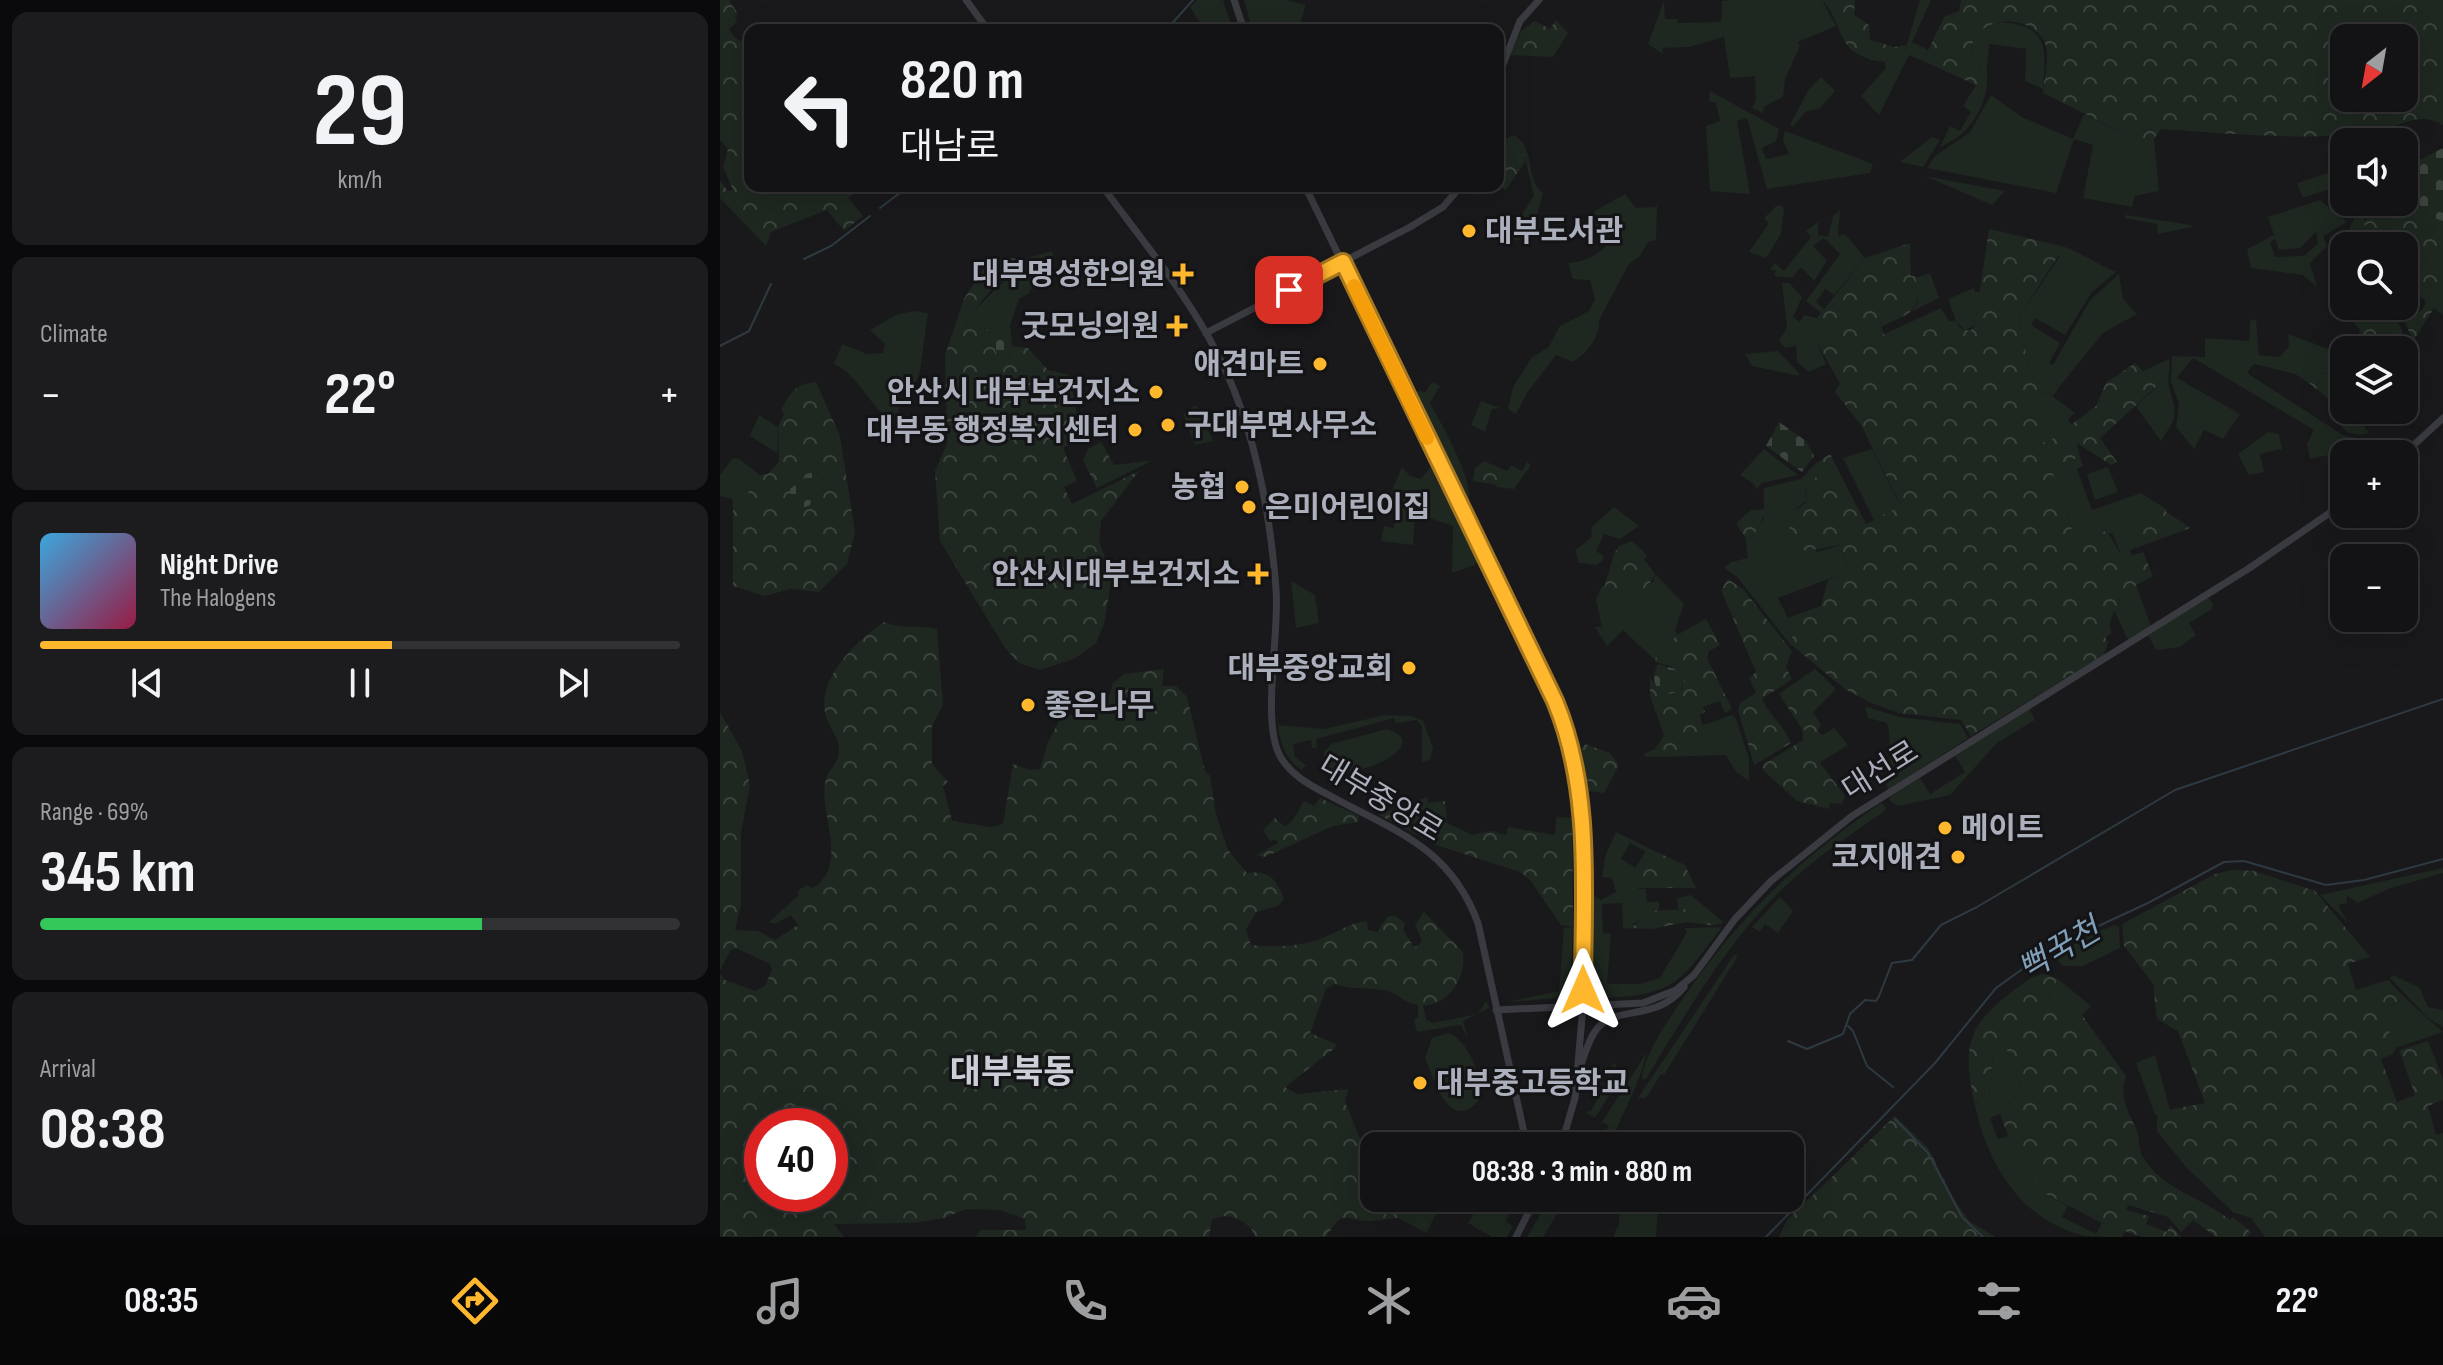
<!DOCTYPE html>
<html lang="en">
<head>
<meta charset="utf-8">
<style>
  :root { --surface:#131315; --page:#1c1c1e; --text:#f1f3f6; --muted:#9d9ea0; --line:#323234; --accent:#ffb72e }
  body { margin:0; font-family:"Sofia Sans Condensed","Noto Sans KR",sans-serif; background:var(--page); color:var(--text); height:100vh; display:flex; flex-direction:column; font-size:30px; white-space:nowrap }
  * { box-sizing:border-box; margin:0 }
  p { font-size:26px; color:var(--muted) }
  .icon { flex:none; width:44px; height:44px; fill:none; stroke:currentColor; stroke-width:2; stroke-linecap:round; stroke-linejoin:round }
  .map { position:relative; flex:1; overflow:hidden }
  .drawer { display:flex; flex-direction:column; gap:12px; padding:12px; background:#0a0a0c; width:720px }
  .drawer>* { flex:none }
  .banner { position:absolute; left:24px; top:24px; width:760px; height:168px; border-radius:16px; box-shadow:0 8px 32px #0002,0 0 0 2px var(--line); background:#131315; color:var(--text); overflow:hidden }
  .needle { width:52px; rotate:211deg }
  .tools { position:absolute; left:1610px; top:24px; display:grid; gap:16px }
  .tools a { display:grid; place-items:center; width:88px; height:88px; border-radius:16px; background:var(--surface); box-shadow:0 8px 32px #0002,0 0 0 2px var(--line); font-size:40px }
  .speed { position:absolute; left:24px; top:1108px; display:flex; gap:16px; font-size:40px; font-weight:700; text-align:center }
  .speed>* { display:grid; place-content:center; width:104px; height:104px; border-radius:50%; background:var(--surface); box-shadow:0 8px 32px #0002,0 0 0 2px var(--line); line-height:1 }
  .speed .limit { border:12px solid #d22; background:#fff; color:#111 }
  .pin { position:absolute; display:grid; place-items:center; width:68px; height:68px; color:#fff; margin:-34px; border-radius:16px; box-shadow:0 4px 12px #0006 }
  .me { position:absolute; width:88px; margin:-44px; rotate:0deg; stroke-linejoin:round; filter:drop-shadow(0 0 6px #0008) }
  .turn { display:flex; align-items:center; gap:28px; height:168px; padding:0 24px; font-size:36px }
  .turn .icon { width:104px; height:104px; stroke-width:2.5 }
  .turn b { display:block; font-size:56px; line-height:68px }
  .big { font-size:60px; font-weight:700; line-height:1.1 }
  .drawer .card { flex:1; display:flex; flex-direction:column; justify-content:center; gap:12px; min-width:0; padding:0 28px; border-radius:16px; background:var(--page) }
  .drawer .dial { align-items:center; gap:0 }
  .dial b { font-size:104px; line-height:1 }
  .song { display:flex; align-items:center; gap:24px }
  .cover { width:96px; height:96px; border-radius:12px; background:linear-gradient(135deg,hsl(200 70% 55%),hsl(340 70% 35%)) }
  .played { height:8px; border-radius:4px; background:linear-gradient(90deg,var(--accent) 55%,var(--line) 55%) }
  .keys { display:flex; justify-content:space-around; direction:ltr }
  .heat { display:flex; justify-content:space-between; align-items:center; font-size:44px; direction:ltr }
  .charge { height:12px; border-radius:6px; background:linear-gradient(90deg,#34c759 69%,var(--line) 0) }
  .trip { position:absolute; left:640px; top:1132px; width:444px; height:80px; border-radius:16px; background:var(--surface); box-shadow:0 8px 32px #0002,0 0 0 2px var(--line); font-weight:700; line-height:80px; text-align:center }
  .menu { display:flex; height:128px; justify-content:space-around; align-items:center; background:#080808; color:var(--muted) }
  .menu .icon { width:56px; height:56px }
  .menu .current { color:var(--accent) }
  .menu b { font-size:36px; color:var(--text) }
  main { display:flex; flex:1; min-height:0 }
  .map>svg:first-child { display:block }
</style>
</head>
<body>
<main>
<section class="drawer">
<div class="card dial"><b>29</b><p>km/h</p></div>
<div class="card"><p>Climate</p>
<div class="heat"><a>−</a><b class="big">22°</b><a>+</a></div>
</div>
<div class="card">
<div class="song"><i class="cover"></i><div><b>Night Drive</b><p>The Halogens</p></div></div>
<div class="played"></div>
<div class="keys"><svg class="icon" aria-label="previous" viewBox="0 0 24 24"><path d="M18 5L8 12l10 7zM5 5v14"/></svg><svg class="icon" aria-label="pause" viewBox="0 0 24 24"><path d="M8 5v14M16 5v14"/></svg><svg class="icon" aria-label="next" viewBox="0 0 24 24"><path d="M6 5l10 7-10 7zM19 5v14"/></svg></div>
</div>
<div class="card"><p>Range · 69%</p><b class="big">345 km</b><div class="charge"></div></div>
<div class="card"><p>Arrival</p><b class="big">08:38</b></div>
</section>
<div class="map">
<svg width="1723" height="1237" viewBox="0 0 1723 1237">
  <defs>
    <pattern id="forest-crowns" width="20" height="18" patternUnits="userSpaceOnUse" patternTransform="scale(2)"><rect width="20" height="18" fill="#1e2720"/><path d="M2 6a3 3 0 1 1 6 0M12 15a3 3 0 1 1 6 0" fill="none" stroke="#3c443e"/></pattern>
    <pattern id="cemetery-stones" width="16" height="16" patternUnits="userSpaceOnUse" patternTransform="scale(2)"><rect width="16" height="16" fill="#1e2720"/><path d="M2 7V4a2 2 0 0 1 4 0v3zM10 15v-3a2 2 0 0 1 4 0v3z" fill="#3c443e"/></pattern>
  </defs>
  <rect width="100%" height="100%" fill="#19191c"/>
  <g fill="#1e2720" fill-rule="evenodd">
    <path d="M477 0H503L513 30 483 27 470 7Z"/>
    <path d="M524 0H566L586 5 578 30H532Z"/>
    <path d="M944 0 945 19H957L958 23 1001 22 1002 1 1010 0H1102L1116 26 1078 42 1080 46 1065 79 1063 97 1045 106 1042 113 1032 108 1036 100 1035 76 1010 78 1004 37 969 47 942 48 943 54 928 44Z"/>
    <path d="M1200 0H1211L1192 42 1208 50 1203 61 1189 55 1159 115 1141 96 1166 68 1165 62 1185 51Z"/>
    <path d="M1273 22C1327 23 1327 43 1323 89L1305 81 1306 49 1269 44 1267 67 1252 59C1250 43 1257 28 1273 22Z"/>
    <path d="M1101 77 1115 91 1099 109 1086 111 1073 127 1070 125 1089 89Z"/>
    <path d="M1256 85H1267C1263 113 1247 136 1220 147L1230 126 1240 131 1251 112 1243 106Z"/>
    <path d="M990 91 1059 129 1056 141 1042 148 1046 159 1069 154 1063 141 1065 131 1153 164 1150 173 1047 189 1027 118 1017 121 1030 194 990 191 986 126 1000 121 996 103 989 101Z"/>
    <path d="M1271 95 1302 117 1353 139 1364 114 1411 137 1434 139 1439 191 1415 196 1412 207 1363 198 1373 145 1354 139 1336 193 1207 168 1215 156 1250 132Z"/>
    <path d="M794 135C817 149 804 179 823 193L812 234 796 241 789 236 814 195 803 151 778 155V143Z"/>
    <path d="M1212 137 1220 140 1203 167 1180 162Z"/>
    <path d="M1620 169 1624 172 1621 185 1583 198 1577 183Z"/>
    <path d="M1205 176 1285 191 1272 205Z"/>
    <path d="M905 194 916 208 935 207 945 195 937 204 936 240 928 242 920 256 909 264 879 320C881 336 866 354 853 362L836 355 807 393 796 414 788 409 793 387 812 357 829 347 839 327 869 311 875 299 870 280 853 279 848 263C868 262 883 252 896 235L894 228 873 225 875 211Z"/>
    <path d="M1600 200 1627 222 1603 236 1607 246 1590 263 1597 287 1583 275 1531 268 1527 249 1554 235 1548 217ZM1596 232 1598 243 1584 256 1555 257 1550 242 1555 239 1559 250 1580 248Z"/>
    <path d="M1645 202H1656L1645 219 1650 233 1665 239 1667 243 1624 246V274C1618 250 1630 222 1645 202Z"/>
    <path d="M1061 205 1064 209 1061 234 1046 258 1029 252 1049 223 1044 218 1056 206Z"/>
    <path d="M1120 210 1118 236 1125 234 1145 258 1114 295 1105 289 1096 302 1104 309 1101 313 1086 301 1120 254 1104 238 1093 246 1107 261 1094 281 1081 267 1072 278 1054 276 1056 271 1050 269 1055 263 1064 271 1091 237 1086 231 1098 222V235L1108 237 1113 216Z"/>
    <path d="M1405 215 1471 225 1472 227 1438 234 1437 224 1405 218Z"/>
    <path d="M1333 244C1357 248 1373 263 1396 272L1372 292 1345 335 1315 318 1311 325 1340 343 1329 363 1333 365 1370 300 1399 274 1403 299 1417 314 1383 333 1340 386 1309 368 1299 317 1340 256Z"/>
    <path d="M324 269 309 293 299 299 290 325 267 329 246 327 253 312 289 276Z"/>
    <path d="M1210 273 1219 298 1193 311 1198 302 1195 278Z"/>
    <path d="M1062 283H1069L1082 297 1073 317 1080 322 1084 315 1097 318V342L1106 364 1089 372 1077 362 1076 346 1065 348 1059 341 1067 327Z"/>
    <path d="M1254 288 1255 292H1260L1255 325 1245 330 1236 321 1228 299Z"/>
    <path d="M1221 308 1229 321 1169 347 1164 334Z"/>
    <path d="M194 311 208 313 200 371 193 390H179L178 426C152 413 141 376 114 364L122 344 147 354 163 353 165 344 150 330 176 315Z"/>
    <path d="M1536 319 1539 355 1560 357 1569 346 1568 334 1624 355V375L1593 373 1589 383 1575 374 1534 364 1527 373 1623 435 1649 441 1662 454C1635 454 1616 452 1590 459L1587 444 1594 430 1473 358 1457 378 1520 414 1503 439 1484 430 1474 449 1456 427 1459 404 1451 382 1452 356 1485 357V338L1529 341 1530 321Z"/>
    <path d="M1058 351 1078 372 1079 376 1032 366 1025 354Z"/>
    <path d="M1449 359C1451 368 1447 377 1449 386 1456 416 1460 412 1441 441L1416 406 1437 387 1423 371Z"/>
    <path d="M712 382 720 386 710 403C722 425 754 480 749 503L696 393 700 390 705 393Z"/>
    <path d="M1327 392 1355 413 1348 419 1352 425 1327 443 1319 441V393Z"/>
    <path d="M761 401 780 408 772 409 765 432 751 425Z"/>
    <path d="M476 405 493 441 475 445 463 414Z"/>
    <path d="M39 415 58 427 57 453 30 436Z"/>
    <path d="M1548 432 1559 434 1562 449 1540 454 1544 472 1529 475 1518 454Z"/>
    <path d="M1044 449 1078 475 1042 483 1036 489 1034 484 1020 475Z"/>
    <path d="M1152 449 1181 507 1154 520 1123 458Z"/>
    <path d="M1360 457 1363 466 1357 469 1372 510 1421 493 1448 510 1408 522 1416 548 1410 550 1412 555 1403 559 1392 533 1356 541 1331 468Z"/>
    <path d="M13 458 19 459 40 475 22 503H13L12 499 0 496V475Z"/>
    <path d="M807 462 811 465 794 489 775 487 784 476 780 468 787 471 791 465 802 471Z"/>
    <path d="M1095 464 1098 475 1085 491 1088 500 1075 509 1097 552 1121 545 1127 567 1122 574 1058 598 1075 632 1069 643 1018 578 1004 568 1011 562 1028 558 1025 537C1052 522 1042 513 1044 488L1081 479Z"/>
    <path d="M682 467 690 476 701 479 710 467 757 561 755 565 732 573 733 526 695 513 693 545 661 541 664 526 673 528 678 515 664 509Z"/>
    <path d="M1388 467 1398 492 1375 500 1367 474Z"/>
    <path d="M894 507 919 526 900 539 884 534 876 551 884 556 882 561 876 565 859 563 855 550 871 538 872 527Z"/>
    <path d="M935 574 964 604 955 630 957 635 935 660 903 630 887 646 875 627H882L876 600 882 586 916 594 933 582Z"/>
    <path d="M571 581 595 595 599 623 576 628Z"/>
    <path d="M1416 585 1431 626 1408 640 1394 610 1407 588Z"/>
    <path d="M1488 598 1493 603 1492 609 1469 623 1476 635 1460 647 1436 650 1428 635Z"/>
    <path d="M1148 707 1179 717 1240 724 1248 738 1168 790 1165 780 1171 777C1169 759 1171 739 1167 723L1148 718 1145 708Z"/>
    <path d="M1309 709 1315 720 1277 743 1230 795 1178 806 1170 801V797L1200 778 1210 794 1245 772 1235 756Z"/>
    <path d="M665 715 692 716 703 721 713 748 710 759 702 763V726L697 720 676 723 674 718 596 739 597 748H592L591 740 573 744 575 757 586 765 582 770C566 760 560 744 558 725L604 729Z"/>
    <path d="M1012 715 1016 719 1029 758V781L1016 772 1006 755 977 756 983 725Z"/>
    <path d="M1114 728 1128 745 1099 763 1083 740 1082 729 1090 733 1098 730 1102 735Z"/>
    <path d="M667 729C720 745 622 788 604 765V752L611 744Z"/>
    <path d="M1161 803 1166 808 1164 812C1126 837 1090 862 1057 894 1004 947 965 1015 926 1079H922C923 1057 947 1022 959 1004 1020 916 1073 864 1161 803Z"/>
    <path d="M896 832 928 848 926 852 910 843 901 859 916 868 908 879 919 889H926L927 902H939V910L913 924 914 929 903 928 902 903 882 904 883 933 891 934 887 984H920L940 978 967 932 964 928 1002 927C960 981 957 995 885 998L873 986 872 895 881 900 896 892 892 878 882 877 885 857Z"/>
    <path d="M1723 868V873L1668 889 1638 903 1627 896V903L1618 905 1628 923 1600 895Z"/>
    <path d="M971 895 1004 923 989 926 965 909H958L957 898Z"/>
    <path d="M1060 897 1073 911 1058 933 1045 924 1040 932 1032 927Z"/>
    <path d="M1395 925 1399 927 1400 948 1363 966H1343L1334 956 1369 935Z"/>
    <path d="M853 927 850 997 788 1002 839 991 844 928Z"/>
    <path d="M1014 955 1018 956 944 1075 941 1074 926 1098H918Z"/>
    <path d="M1673 975 1700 988 1708 1007 1723 1010V1027L1708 1018 1670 978Z"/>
    <path d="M1338 979 1371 1006 1362 1015 1350 1019 1332 1009 1328 997Z"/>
    <path d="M1685 998 1723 1032 1676 1048 1659 1009Z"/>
    <path d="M766 1001 769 1008 743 1021 748 1039 741 1025 697 1032 694 1020 698 1017V1005H703L706 1019 712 1023 758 1014Z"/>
    <path d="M728 1033C748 1039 766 1082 758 1101 730 1134 713 1078 705 1058L712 1038Z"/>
    <path d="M1284 1043 1302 1089 1280 1114 1270 1118 1278 1139 1288 1136 1331 1197 1348 1206 1342 1217 1376 1234 1382 1223 1406 1230 1402 1237C1391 1237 1377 1237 1365 1236 1300 1221 1266 1162 1254 1101L1257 1103 1269 1097 1273 1053 1277 1045Z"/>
    <path d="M927 1052C920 1082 905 1109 892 1139L887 1146H876L889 1126 882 1122Z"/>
    <path d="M1435 1055 1450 1110 1435 1115 1416 1063Z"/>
    <path d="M894 1063 897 1067 891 1078 894 1088 875 1118 865 1112 872 1110Z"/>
    <path d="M763 1198 791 1209 786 1222 793 1226 787 1237H772L748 1223Z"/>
    <path d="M838 1198H847L823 1237H807L825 1207 830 1209Z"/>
    <path d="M900 1198H939L936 1237H893L899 1225Z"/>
    <path d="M690 1199 716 1214 706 1233 678 1218Z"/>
  </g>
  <g fill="url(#forest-crowns)" fill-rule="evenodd">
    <path d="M0 0H9L18 14 15 16 17 22 9 29 15 38 30 45V59L26 65 30 71V186H144L128 198 143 216 124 231 107 210 51 232 46 246 0 198V181L8 191 13 190 3 167 8 149 0 140Z"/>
    <path d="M1102 0H1135L1134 15 1149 25 1150 40 1174 47 1187 45 1185 51 1165 62C1112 55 1128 28 1102 0Z"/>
    <path d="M1241 0H1723V125C1696 108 1674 132 1648 134 1578 140 1510 134 1441 129L1434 139 1411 137 1323 93C1324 78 1331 54 1324 41 1307 9 1245 17 1252 59L1267 67V85H1256L1203 61 1224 17 1239 11ZM1624 38H1684V98H1624Z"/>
    <path d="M836 20 848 33 833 57 790 55 801 31 815 21 830 29Z"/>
    <path d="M803 151 805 162 786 190 778 185V155Z"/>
    <path d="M1687 166C1689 196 1687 211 1723 221V315L1714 308 1693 341 1685 322 1670 306H1677L1692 316 1702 310 1706 302 1684 279V246H1666L1665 239 1650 233 1644 224 1656 202H1684V167Z"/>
    <path d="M1269 229 1333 244 1340 253 1299 317 1309 368 1340 386 1333 396 1327 392 1319 393 1320 441 1327 443 1376 406 1386 383 1415 363 1437 386 1380 438 1397 462 1391 465 1357 443 1360 457 1331 468 1356 541 1387 531 1403 558 1423 552 1433 576C1404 591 1399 594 1389 626L1392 633 1385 637 1388 642 1384 655 1251 736 1241 720 1179 713 1151 703 1125 689 1069 643 1075 632 1067 618 1101 606 1108 580 1122 574 1127 566 1121 545 1086 551 1079 547 1066 521 1069 514 1087 502 1086 487 1098 475 1095 464 1110 454 1146 524 1181 506 1141 425 1115 392 1120 384 1097 342V318L1145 258 1190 243 1191 276H1195C1204 313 1190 313 1161 327L1169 346 1229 321H1236L1240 328 1250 331 1255 325Z"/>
    <path d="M332 251 333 256 324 269C315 272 307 270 298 272 277 277 255 308 246 326L267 329 281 358 289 359 292 346 308 348 328 370 349 375 358 419 369 416 371 430 343 448 357 481 344 487 352 504 419 471 381 521 379 541 392 576 384 624 376 643 354 659 320 670 299 663 285 648 220 541 215 471 227 444 225 355 244 299 267 263 279 258 303 259Z"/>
    <path d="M1662 310C1689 319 1683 352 1694 373L1684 381V350H1636L1640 330 1632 320 1634 312Z"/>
    <path d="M1593 373 1624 375V410H1662L1643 425 1649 433C1614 440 1622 416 1609 400 1603 394 1595 388 1589 383Z"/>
    <path d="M96 382 120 436 135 532 127 564 99 592 70 589 45 596 13 586V503L22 502 40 475 48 474 59 462 58 427 64 414 61 410C70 393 75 384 96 382Z"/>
    <path d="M381 442 394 465 431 461 377 488 363 460 368 449Z"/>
    <path d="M764 461 780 468 784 476 779 485 753 481 755 468Z"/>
    <path d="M1045 509 1039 530 1025 537 1016 523 1031 510Z"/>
    <path d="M1444 510 1470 528 1416 548 1407 522Z"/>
    <path d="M912 541 927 555 924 559 935 574 925 592 916 594 884 588 894 554 899 546Z"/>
    <path d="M1008 579 1023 589 1072 651 1066 667 1072 679 1042 699C1050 716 1065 727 1071 743L1034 765 1018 710 1020 703 1036 693 1029 678 1036 672 1001 590Z"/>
    <path d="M986 619 1000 645 989 651 987 658 1012 709 1005 713 1000 701 983 707 985 712 980 715 985 737 977 756 925 757 924 754 935 749 944 735 930 696V677L935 685 953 695 963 688 951 666 935 662 936 656 957 635Z"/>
    <path d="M164 622C180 629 198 625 217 629L223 705 212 726V764L228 782 223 786 232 821 271 827 283 824 293 764 310 770 320 769 328 742 343 714 355 715 362 706 388 701 393 683 404 674 444 669 442 686H456L467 697 485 771 490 776 496 814 508 850 527 873C549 870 556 878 564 899L558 906 536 912 526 930 531 945C552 947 580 947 600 939 617 933 629 923 647 921L648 930 657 932 667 917 674 915 685 923 683 930 694 947 698 946 702 940 695 925 704 912 743 952C747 977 727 1010 697 1005 684 1003 677 992 663 990 645 987 631 990 614 984L606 989 590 1033 616 1044 615 1048 565 1087 577 1094 628 1089 625 1102 648 1158 654 1157V1198H691L678 1218C669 1218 662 1221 653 1221 624 1222 625 1206 606 1237H536C529 1221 508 1210 492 1220L489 1237H256L261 1230H306L305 1219 280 1210 246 1209 224 1218 193 1223 114 1224 124 1237H0V974L5 980 35 991 45 986 52 970 50 964 16 948 11 950 0 970V712L22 751 30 785 21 832V904L15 930 38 931 55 940 78 925 71 915 55 924 49 922 79 895 77 891 87 885 93 888C129 864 100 818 105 784 106 771 119 764 119 751 119 737 110 729 106 716 95 680 137 640 164 622ZM42 1126H110V1194H42Z"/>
    <path d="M1095 669 1116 689 1093 712 1101 725 1097 732 1090 733 1082 729 1059 694Z"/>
    <path d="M1083 740 1125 796 1122 804 1110 803 1109 809 1077 801 1042 769 1044 764Z"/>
    <path d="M865 744 890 753 899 765 884 793 868 791 861 749Z"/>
    <path d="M707 797 708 803 725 801 727 823 752 835 771 831 786 835 788 827 835 835 837 817 852 818 853 927 841 925 810 880 800 872 716 845 659 815Z"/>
    <path d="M600 798 639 816 638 822 613 826 545 857 537 855 558 843 556 839 550 841 543 830 555 818 565 827 573 820 584 801 594 806Z"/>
    <path d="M928 848 965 865 976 888H914L908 879Z"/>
    <path d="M1512 870 1534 871 1595 891 1650 957 1628 964 1636 990 1668 980 1685 998 1660 1009 1676 1048 1673 1054 1661 1059 1677 1102 1695 1095 1679 1050 1708 1041 1723 1079V1100L1708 1106 1716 1135 1723 1133V1237H1545L1531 1218 1513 1212 1466 1167 1437 1131V1112L1485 1103 1458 1031 1437 1019 1433 984 1404 946 1402 924 1495 874Z"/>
    <path d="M965 909 988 917 991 925 966 922 932 929 911 928 933 911Z"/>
    <path d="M1326 974 1338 979 1328 997 1332 1009 1350 1019 1362 1015 1406 1076C1399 1098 1407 1109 1416 1129 1421 1139 1417 1149 1424 1159 1444 1190 1483 1198 1510 1220L1513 1217 1532 1233 1527 1237H1496L1473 1220 1461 1232 1448 1217 1408 1205 1406 1210 1429 1216 1426 1224 1447 1232 1450 1225 1462 1237H1422L1382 1223 1326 1194 1288 1136 1280 1114 1302 1089 1284 1043 1277 1045 1273 1053 1269 1097 1260 1103 1254 1101C1242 1045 1248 1025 1293 991 1304 983 1312 975 1326 974Z"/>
    <path d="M1175 1116 1208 1148 1235 1201 1250 1222 1276 1237H1059L1067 1220Z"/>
  </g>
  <g fill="url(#cemetery-stones)">
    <path d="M1723 148V221C1681 209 1691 197 1687 166Z"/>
    <path d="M290 325 293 354 286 360 277 355 267 329Z"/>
    <path d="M1059 422 1086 441 1094 456 1082 472 1046 446Z"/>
    <path d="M93 472 98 474 90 505 78 510 71 507 70 489Z"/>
    <path d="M938 664C949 668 960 667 965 681L959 693 945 694C932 686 932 677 938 664Z"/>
  </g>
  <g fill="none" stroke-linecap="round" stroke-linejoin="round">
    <g stroke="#2e3941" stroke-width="2">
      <path d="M446 30 473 0"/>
      <path d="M160 208 181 192 200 186"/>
      <path d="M84 259 111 246 150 216"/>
      <path d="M0 346 29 331 51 284"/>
      <path d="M1128 1026 1133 1031 1147 1066 1173 1087"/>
      <path d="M1068 1041 1087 1049 1123 1034 1130 1014 1145 1000 1156 1001 1159 996 1172 963 1192 960 1221 925 1257 907 1455 790 1723 699"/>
      <path d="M1175 1119 1208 1153 1242 1217 1263 1237"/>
      <path d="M1046 1237 1215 1063 1276 988 1333 947 1428 903 1504 862 1524 861 1606 885 1644 880 1723 859"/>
    </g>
    <g stroke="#3a3b41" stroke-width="7">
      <path d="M246 0 268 30"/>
      <path d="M514 0 524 30"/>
      <path d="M778 77 800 21 819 0"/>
      <path d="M382 186C422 240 468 295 498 355 534 425 550 511 556 589 560 633 541 721 560 756 570 774 589 785 607 794 673 831 729 845 758 923L807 1146"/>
      <path d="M585 186 826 683C874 784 863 897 863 1006L776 1010"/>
      <path d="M486 333 690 227 723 207 741 186"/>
      <path d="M1684 454 1723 418"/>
      <path d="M861 1065C865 1053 869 1039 876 1030 896 1003 934 1024 964 987"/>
      <path d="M841 1146 855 1098 863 1006 923 1003 956 990 974 975 1015 919 1051 881 1132 816 1531 567 1624 503"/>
      <path d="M796 1237 816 1198"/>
    </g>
  </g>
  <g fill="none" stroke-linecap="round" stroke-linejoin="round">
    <g stroke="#a6771e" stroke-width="20">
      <path id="route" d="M569 290 623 262 835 701C873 792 863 894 863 990"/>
    </g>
    <use href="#route" stroke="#ffb72e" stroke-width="14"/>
    <path stroke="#f59e0b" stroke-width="14" d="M634 286 707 438"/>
  </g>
  <g fill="#ffb72e" stroke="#141417" stroke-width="3">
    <circle cx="749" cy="231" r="8"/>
    <path d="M459 262h8v8h8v8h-8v8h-8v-8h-8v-8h8z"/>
    <path d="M453 314h8v8h8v8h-8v8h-8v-8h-8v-8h8z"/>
    <circle cx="600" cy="364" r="8"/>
    <circle cx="436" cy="392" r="8"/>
    <circle cx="448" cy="425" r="8"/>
    <circle cx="415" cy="430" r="8"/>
    <circle cx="522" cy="487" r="8"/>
    <circle cx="529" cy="507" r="8"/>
    <path d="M534 562h8v8h8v8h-8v8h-8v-8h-8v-8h8z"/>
    <circle cx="689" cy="668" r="8"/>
    <circle cx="308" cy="705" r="8"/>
    <circle cx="1225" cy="828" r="8"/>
    <circle cx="1238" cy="857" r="8"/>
    <circle cx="700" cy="1083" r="8"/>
  </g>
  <g text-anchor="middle" stroke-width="6" stroke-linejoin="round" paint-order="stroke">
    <g font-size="30" font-weight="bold" fill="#abb0bc" stroke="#141417" text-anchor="end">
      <text x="765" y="241" text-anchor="start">대부도서관</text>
      <text x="445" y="284">대부명성한의원</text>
      <text x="439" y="336">굿모닝의원</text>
      <text x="584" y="374">애견마트</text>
      <text x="420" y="402">안산시 대부보건지소</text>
      <text x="464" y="435" text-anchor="start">구대부면사무소</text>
      <text x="399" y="440">대부동 행정복지센터</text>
      <text x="506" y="497">농협</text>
      <text x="545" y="517" text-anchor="start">은미어린이집</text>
      <text x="520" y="584">안산시대부보건지소</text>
      <text x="673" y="678">대부중앙교회</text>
      <text x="324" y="715" text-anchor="start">좋은나무</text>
      <text x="1241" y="838" text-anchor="start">메이트</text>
      <text x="1222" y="867">코지애견</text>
      <text x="716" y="1093" text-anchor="start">대부중고등학교</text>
    </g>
    <g font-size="30" fill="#abb0bc" stroke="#141417">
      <text transform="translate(1160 770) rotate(-32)" y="10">대선로</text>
      <text transform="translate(661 798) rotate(31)" y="10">대부중앙로</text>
    </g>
    <g font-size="32" font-style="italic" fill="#809fb9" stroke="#141417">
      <text transform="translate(1339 949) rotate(-31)" y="11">뻑꾹천</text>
    </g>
    <g font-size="34" font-weight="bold" fill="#cccfd8" stroke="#141417">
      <text x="292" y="1083">대부북동</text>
    </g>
  </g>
</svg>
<div class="tools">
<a><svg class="needle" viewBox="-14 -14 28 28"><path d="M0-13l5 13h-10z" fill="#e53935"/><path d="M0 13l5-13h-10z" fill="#9d9ea0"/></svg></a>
<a><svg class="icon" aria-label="sound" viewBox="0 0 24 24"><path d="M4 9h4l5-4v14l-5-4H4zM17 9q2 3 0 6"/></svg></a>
<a><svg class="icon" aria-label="search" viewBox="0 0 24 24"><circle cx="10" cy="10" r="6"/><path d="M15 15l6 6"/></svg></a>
<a><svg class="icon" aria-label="layers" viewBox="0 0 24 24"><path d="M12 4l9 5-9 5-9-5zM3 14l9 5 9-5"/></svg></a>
<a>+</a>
<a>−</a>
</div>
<div class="speed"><div class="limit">40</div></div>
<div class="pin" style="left:569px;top:290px;background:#d93025"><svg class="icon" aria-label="arrive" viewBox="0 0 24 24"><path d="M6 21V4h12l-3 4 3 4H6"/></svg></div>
<svg class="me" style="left:863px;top:990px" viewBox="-20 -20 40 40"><path d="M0-17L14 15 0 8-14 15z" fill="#ffb72e" stroke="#fff" stroke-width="4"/></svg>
<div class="trip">08:38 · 3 min · 880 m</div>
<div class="banner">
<div class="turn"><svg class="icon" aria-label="left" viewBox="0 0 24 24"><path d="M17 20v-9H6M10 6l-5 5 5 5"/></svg><div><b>820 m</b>대남로</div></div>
</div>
</div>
</main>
<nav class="menu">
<b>08:35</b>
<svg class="icon current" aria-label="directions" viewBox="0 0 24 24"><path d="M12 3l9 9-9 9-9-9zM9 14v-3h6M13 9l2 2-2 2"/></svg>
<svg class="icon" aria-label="music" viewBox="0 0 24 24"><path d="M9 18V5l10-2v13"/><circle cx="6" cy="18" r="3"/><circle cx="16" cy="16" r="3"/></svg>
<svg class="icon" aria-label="phone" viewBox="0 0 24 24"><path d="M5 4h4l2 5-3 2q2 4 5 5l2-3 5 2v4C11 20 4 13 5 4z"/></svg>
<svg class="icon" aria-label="climate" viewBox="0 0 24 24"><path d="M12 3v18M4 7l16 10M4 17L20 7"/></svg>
<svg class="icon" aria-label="car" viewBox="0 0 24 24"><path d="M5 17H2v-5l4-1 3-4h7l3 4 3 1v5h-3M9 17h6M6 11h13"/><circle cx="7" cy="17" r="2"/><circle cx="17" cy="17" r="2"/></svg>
<svg class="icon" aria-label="filters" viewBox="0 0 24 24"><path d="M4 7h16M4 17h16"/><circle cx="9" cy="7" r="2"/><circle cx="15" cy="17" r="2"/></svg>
<b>22°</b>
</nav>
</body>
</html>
